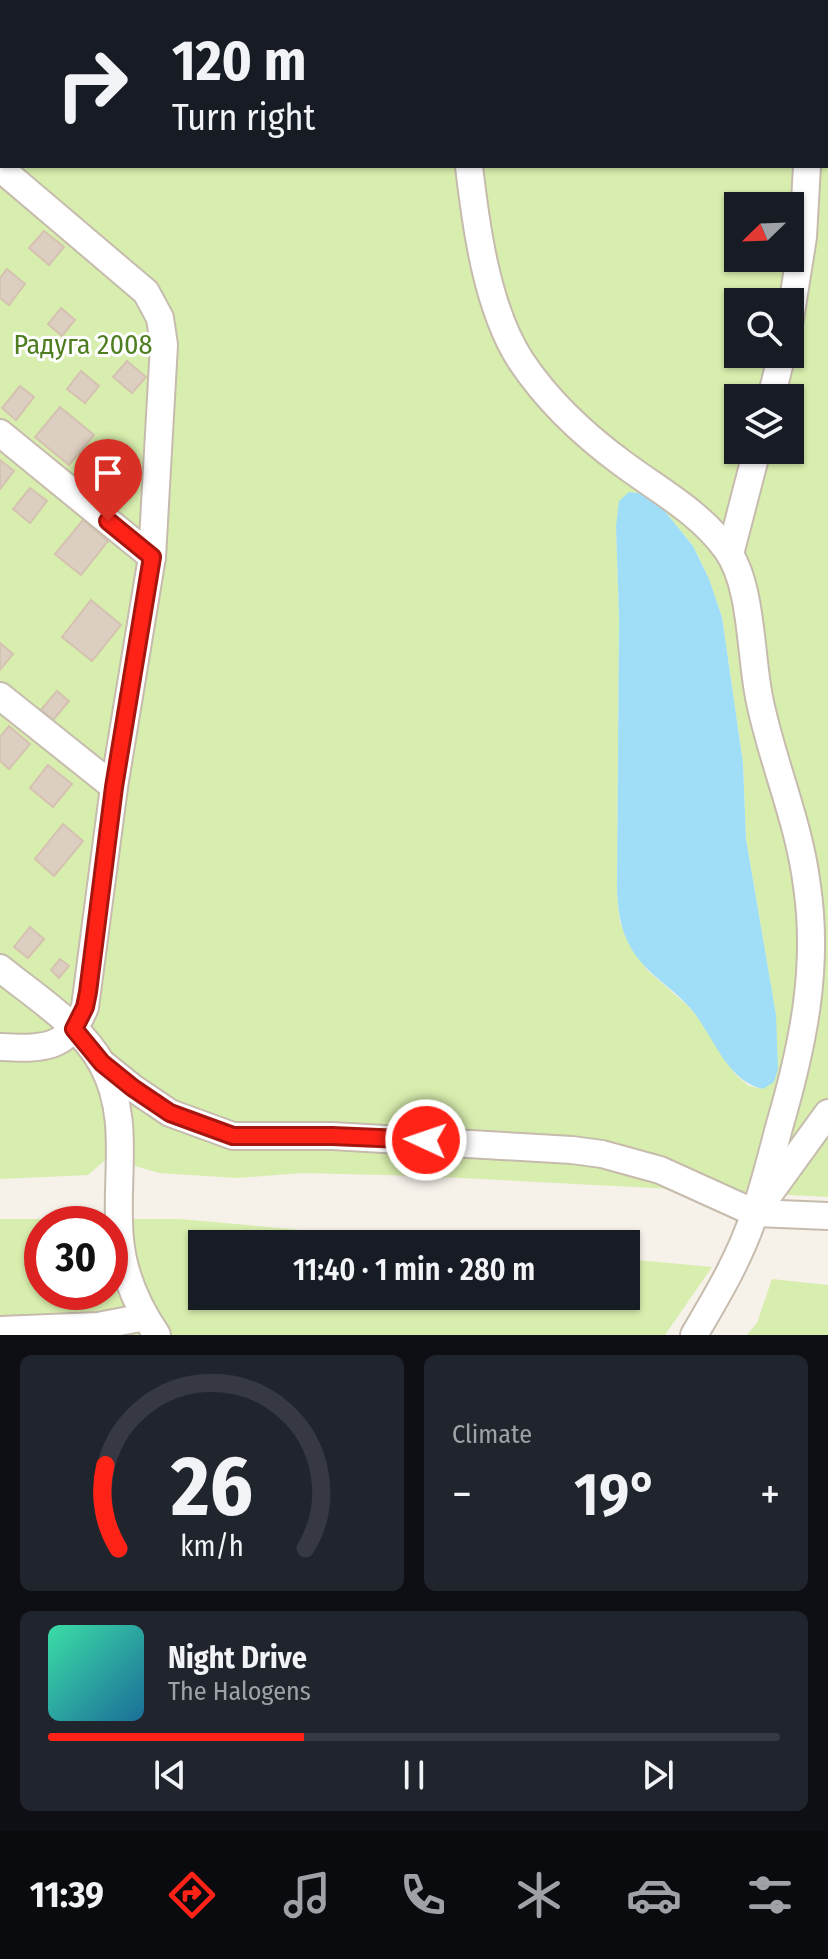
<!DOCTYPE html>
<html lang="en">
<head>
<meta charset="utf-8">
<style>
  :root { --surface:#171b24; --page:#20242c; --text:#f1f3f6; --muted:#9ea1a6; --line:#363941; --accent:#ff2217 }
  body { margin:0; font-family:"Fira Sans Condensed",sans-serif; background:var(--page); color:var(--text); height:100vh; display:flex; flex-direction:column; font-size:30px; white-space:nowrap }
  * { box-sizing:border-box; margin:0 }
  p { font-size:26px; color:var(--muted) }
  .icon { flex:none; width:44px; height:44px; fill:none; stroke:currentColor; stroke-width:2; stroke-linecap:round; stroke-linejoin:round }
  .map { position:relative; height:1335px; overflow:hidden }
  .panel { display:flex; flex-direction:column; gap:20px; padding:20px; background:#0d0f14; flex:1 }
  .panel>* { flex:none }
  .hud { position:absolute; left:0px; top:0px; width:828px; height:168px; box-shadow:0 2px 6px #0004; background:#171b24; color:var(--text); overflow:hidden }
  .needle { width:52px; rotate:247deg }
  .tools { position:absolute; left:724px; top:192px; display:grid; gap:16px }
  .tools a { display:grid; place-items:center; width:80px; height:80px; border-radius:0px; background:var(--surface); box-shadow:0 2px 6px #0004; font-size:40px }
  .speed { position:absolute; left:24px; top:1206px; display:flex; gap:16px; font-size:40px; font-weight:700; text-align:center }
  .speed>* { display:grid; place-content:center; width:104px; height:104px; border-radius:50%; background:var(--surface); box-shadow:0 2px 6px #0004; line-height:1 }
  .speed .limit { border:12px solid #d22; background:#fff; color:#111 }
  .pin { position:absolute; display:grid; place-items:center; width:68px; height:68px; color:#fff; margin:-82px -34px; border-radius:50% 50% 50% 0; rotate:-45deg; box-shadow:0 0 8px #0007 }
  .pin .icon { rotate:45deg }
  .me { position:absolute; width:88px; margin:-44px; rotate:273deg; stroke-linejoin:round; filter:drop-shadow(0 0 6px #0008) }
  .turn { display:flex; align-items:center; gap:28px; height:168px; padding:0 40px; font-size:36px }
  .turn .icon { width:104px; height:104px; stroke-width:2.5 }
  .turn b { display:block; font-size:56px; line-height:68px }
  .big { font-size:60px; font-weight:600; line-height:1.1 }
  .panel .widget { flex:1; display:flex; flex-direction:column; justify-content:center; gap:12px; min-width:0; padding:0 28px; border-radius:12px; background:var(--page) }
  .panel .dial { align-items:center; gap:0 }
  .dial svg { height:208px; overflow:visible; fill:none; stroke:var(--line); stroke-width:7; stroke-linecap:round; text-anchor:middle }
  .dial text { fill:var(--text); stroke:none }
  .song { display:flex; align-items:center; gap:24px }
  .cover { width:96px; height:96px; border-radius:12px; background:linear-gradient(135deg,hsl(160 70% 55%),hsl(200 70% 35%)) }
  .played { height:8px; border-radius:4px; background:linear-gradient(90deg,var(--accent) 35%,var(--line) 35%) }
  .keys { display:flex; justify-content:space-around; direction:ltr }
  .heat { display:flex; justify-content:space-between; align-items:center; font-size:44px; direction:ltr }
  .panel .tiles { flex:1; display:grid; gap:20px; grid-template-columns:1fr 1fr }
  .widget:last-child { grid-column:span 2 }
  .trip { position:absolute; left:188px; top:1230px; width:452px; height:80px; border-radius:0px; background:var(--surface); box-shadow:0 2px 6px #0004; font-weight:600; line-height:80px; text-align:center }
  .tabs { display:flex; height:128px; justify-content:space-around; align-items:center; background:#090b0e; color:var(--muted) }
  .tabs .icon { width:56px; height:56px }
  .tabs .selected { color:var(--accent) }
  .tabs b { font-size:36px; color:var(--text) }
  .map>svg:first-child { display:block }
</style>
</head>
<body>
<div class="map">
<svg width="828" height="1335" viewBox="0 0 828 1335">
  <rect width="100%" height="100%" fill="#f6f1e9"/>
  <g fill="#d8eeae" fill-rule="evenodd">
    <path d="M0 0H828V1197L422 1176 302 1173 237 1178 159 1173 135 1166 131 1105 92 1033 84 1057 106 1110 110 1156 88 1175 0 1179ZM2 2H826V166H2ZM738 206H790V258H738ZM738 302H790V354H738ZM738 398H790V450H738ZM646 494 664 510 693 546 709 579 722 617 743 763 746 839 776 1015 763 1089 749 1086 735 1074 706 1027 688 1006 647 970 620 923 617 889 619 618 616 526Z"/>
    <path d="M0 1219H180L459 1244H202V1296H626V1259L712 1267 665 1335H0ZM42 1224H110V1292H42Z"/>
    <path d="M772 1279 828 1285V1335H747L757 1323Z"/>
  </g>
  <path fill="#a0def8" d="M629 492 646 494 664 510 693 546 709 579 722 617 743 763 746 839 776 1015 778 1069 774 1082 763 1089C726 1081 714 1036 691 1009 672 987 646 974 631 948 620 929 618 911 617 889L619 618 616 526 619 501Z"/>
  <g fill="#dccec0" stroke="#d5c2b0" stroke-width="2">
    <path d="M44 231 64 247 49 265 29 248Z"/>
    <path d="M7 269 25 284 9 305 0 298V278Z"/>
    <path d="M61 308 75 320 62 336 48 324Z"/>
    <path d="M127 361 146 377 132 393 113 377Z"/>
    <path d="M81 371 99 386 85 403 67 389Z"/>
    <path d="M20 386 34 397 16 420 2 408Z"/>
    <path d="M60 407 94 435 69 465 35 437Z"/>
    <path d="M99 458 117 472 103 490 85 476Z"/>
    <path d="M0 460 14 471 0 489Z"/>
    <path d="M30 488 47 501 30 523 13 509Z"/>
    <path d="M83 520 108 541 81 575 55 554Z"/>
    <path d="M91 600 121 625 92 661 62 637Z"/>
    <path d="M0 643 13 654 0 670Z"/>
    <path d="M57 691 69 701 53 720 41 710Z"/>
    <path d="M9 726 30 744 9 769 0 761V737Z"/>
    <path d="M48 765 72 784 53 807 30 788Z"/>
    <path d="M63 824 83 841 54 876 35 859Z"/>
    <path d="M30 927 44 939 28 958 14 947Z"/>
    <path d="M60 959 69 966 59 978 51 970Z"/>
  </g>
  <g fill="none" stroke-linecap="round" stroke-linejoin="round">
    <g stroke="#c6bbad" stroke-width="30">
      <g id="minor">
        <path d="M467 0V2"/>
        <path d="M809 2V0"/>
        <path d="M469 166C476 227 487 309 521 361 547 400 584 435 622 463 658 490 700 512 727 550 753 586 750 658 760 702 773 764 799 822 807 886 819 968 803 1045 780 1124 772 1153 765 1183 755 1212 741 1256 717 1296 694 1335"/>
        <path d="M0 168 146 292 160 318 164 345 152 557 114 787 85 1007C69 1050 41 1049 0 1047"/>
        <path d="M790 319 803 237 807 166"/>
        <path d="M771 398 782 354"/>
        <path d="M0 433 152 557"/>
        <path d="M730 554 757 450"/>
        <path d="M0 696 114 787"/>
        <path d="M0 968C34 996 80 1024 102 1064 132 1119 114 1180 120 1239 123 1274 138 1307 157 1335"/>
        <path d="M102 1063 133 1088 170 1113 233 1136H332L572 1150 602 1154 660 1170 755 1213 828 1216"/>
        <path d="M767 1197 828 1113"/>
        <path d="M0 1330 98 1326 145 1317"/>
      </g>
    </g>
    <use href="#minor" stroke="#fff" stroke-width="26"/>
  </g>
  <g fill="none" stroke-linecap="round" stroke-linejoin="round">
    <g stroke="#a6160f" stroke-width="20">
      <path id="route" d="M108 521 152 557 114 787 88 992 85 1007 74 1029 102 1063 133 1088 170 1113 233 1136H332L426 1140"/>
    </g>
    <use href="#route" stroke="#ff2217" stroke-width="14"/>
  </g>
  <g text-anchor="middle" stroke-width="6" stroke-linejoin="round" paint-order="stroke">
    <g font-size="28" fill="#4f7e21" stroke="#fff">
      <text x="83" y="354">Радуга 2008</text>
    </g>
  </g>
</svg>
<div class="tools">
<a><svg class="needle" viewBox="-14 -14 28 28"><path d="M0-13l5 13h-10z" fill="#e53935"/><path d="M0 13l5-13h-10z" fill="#9ea1a6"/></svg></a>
<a><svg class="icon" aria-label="search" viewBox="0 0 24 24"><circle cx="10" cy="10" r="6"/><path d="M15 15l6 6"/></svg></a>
<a><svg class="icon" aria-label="layers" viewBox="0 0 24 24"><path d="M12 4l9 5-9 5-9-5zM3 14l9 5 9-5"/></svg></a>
</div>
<div class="speed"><div class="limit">30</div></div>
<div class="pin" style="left:108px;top:521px;background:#d93025"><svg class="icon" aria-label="arrive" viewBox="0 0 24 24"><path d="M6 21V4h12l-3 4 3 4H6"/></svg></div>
<svg class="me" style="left:426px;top:1140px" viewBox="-20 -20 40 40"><circle r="17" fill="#ff2217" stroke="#fff" stroke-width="3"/><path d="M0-11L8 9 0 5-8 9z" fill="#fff"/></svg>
<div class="trip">11:40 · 1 min · 280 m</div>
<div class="hud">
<div class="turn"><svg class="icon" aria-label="right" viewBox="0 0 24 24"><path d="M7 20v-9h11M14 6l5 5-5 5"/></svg><div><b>120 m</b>Turn right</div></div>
</div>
</div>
<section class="panel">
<div class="tiles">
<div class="widget dial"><svg viewBox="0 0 100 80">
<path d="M14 69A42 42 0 1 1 86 69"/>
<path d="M14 69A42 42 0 0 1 9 37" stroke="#ff2217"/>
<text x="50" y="56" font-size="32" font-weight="700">26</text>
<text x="50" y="72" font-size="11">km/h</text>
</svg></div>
<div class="widget"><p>Climate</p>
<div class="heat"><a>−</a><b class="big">19°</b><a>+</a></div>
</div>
<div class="widget">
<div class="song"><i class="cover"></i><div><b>Night Drive</b><p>The Halogens</p></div></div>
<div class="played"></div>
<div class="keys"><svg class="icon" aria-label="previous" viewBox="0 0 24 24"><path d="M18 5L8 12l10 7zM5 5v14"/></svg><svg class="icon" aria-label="pause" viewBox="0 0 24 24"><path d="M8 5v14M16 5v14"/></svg><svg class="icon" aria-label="next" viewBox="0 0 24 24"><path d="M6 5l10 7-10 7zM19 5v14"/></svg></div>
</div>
</div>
</section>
<nav class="tabs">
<b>11:39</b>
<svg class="icon selected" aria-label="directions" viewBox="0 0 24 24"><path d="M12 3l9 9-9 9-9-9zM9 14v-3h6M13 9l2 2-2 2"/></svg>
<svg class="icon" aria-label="music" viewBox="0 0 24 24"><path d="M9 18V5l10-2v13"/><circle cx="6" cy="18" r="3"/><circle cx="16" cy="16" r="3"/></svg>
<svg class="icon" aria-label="phone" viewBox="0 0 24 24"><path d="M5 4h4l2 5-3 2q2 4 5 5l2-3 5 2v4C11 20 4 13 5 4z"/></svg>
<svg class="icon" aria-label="climate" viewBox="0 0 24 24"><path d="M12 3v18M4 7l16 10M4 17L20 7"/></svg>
<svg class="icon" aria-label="car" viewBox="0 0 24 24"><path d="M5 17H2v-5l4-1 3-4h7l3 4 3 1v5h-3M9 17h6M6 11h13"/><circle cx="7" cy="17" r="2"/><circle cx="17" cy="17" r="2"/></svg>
<svg class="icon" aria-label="filters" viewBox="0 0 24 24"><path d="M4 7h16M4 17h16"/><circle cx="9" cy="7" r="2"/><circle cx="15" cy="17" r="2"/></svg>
</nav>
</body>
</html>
